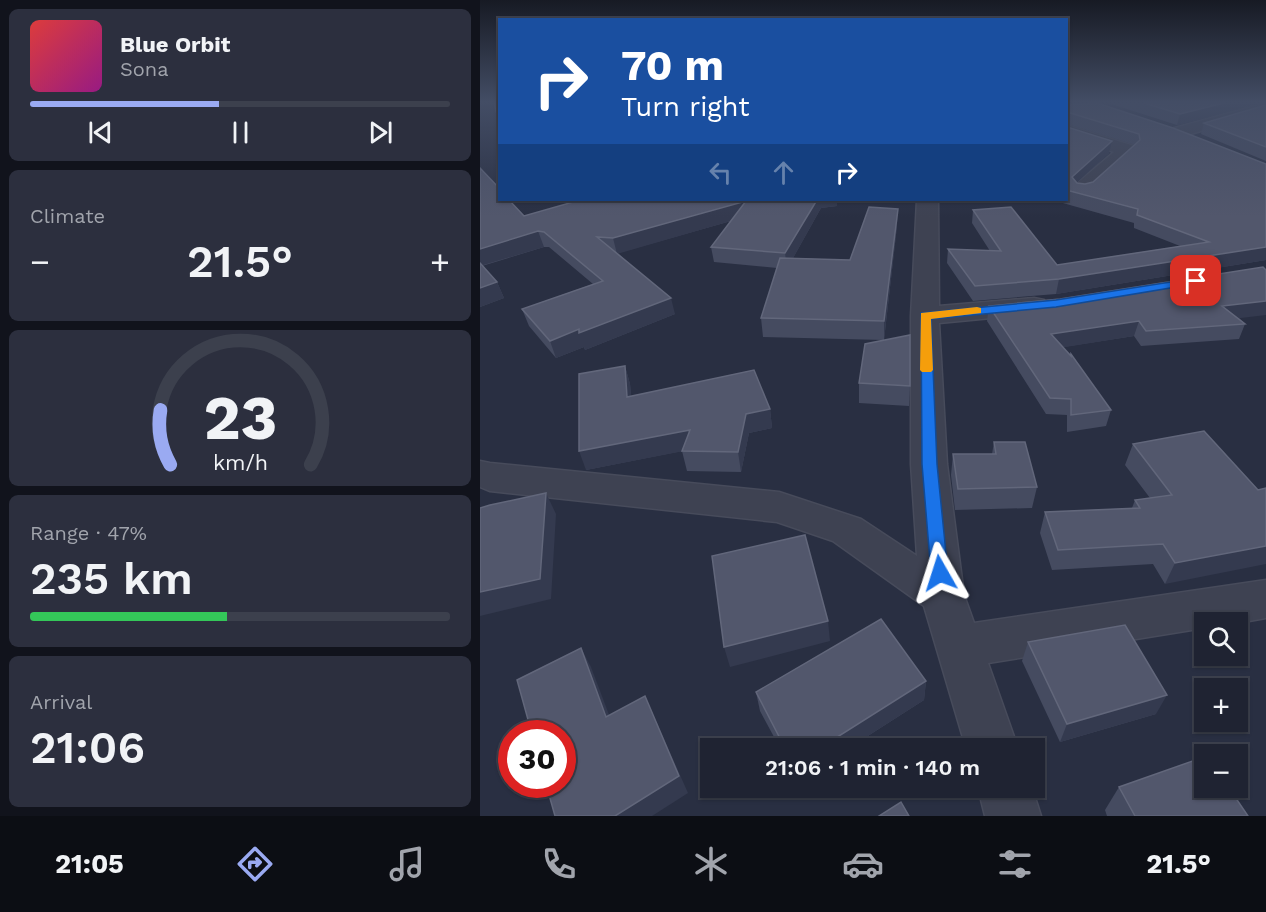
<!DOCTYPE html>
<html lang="en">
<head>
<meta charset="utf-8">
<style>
  :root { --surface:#1f2332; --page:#2c2f3e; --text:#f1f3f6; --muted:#a1a4ac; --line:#3c404d; --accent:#9aaaf2 }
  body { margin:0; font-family:"Work Sans",sans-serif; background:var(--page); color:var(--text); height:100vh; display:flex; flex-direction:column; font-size:22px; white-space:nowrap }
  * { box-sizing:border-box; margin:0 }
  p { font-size:20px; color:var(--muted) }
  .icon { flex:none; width:33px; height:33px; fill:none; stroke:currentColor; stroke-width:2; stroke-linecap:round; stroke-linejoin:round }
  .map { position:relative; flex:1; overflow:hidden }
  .side { display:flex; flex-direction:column; gap:9px; padding:9px; background:#11131c; width:480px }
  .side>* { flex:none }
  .guide { position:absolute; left:18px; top:18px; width:570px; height:183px; border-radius:0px; box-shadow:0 2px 4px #0004,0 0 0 2px var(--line); background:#1a4fa0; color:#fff; overflow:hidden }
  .tools { position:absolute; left:714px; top:612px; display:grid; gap:12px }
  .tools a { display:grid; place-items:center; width:54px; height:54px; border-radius:0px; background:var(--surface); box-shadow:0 2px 4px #0004,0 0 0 2px var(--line); font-size:30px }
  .speed { position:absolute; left:18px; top:720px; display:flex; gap:12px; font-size:30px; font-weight:700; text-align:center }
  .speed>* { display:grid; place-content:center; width:78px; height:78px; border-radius:50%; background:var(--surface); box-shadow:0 2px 4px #0004,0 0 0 2px var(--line); line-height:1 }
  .speed .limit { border:9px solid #d22; background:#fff; color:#111 }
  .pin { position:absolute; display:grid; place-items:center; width:51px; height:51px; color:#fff; margin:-26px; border-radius:12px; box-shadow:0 3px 9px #0006 }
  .me { position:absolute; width:66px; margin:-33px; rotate:354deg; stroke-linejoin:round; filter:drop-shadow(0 0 4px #0008) }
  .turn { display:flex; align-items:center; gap:21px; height:126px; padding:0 24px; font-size:27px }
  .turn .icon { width:78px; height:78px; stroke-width:2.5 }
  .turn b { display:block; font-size:42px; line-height:51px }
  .lanes { display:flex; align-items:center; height:57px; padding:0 24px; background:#0003; justify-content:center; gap:30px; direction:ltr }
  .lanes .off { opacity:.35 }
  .big { font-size:45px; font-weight:600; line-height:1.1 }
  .side .card { flex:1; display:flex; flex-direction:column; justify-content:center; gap:9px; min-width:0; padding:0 21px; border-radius:9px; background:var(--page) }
  .side .dial { align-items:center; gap:0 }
  .dial svg { height:156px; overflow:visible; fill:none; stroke:var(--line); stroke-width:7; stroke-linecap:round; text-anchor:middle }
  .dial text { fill:var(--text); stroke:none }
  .song { display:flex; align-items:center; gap:18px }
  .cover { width:72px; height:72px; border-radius:9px; background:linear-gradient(135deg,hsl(0 70% 55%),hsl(310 70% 35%)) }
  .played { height:6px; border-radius:3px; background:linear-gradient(90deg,var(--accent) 45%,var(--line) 45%) }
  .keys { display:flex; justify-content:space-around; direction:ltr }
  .heat { display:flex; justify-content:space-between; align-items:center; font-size:33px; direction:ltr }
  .charge { height:9px; border-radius:4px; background:linear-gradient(90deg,#34c759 47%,var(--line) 0) }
  .trip { position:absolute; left:220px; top:738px; width:345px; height:60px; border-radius:0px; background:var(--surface); box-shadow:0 2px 4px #0004,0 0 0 2px var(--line); font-weight:600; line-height:60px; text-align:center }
  .tabs { display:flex; height:96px; justify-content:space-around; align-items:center; background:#0c0e14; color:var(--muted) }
  .tabs .icon { width:42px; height:42px }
  .tabs .on { color:var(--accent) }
  .tabs b { font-size:27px; color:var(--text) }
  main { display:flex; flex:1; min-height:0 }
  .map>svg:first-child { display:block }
</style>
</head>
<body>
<main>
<section class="side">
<div class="card">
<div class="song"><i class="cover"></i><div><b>Blue Orbit</b><p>Sona</p></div></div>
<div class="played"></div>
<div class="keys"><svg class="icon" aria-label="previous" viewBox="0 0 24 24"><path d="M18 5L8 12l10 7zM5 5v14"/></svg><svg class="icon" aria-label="pause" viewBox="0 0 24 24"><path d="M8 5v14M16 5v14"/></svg><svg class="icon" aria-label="next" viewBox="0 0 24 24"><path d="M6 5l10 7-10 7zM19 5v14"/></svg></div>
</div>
<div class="card"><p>Climate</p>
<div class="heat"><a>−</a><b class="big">21.5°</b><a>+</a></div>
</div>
<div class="card dial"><svg viewBox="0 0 100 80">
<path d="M14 69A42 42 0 1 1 86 69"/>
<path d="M14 69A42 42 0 0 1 9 41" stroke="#9aaaf2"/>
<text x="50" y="56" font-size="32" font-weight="700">23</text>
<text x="50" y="72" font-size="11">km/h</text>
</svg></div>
<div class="card"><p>Range · 47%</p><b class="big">235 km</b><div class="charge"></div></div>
<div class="card"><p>Arrival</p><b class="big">21:06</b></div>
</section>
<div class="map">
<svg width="786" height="816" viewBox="0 0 786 816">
  <rect width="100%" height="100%" fill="#292f42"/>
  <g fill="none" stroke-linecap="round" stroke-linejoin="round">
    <g stroke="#474b5b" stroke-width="3">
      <g id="minor">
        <path d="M786 103V112L697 138 691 137 688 133 691 129Z"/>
        <path d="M586 125 654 146 656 150 609 193 602 195 595 193 592 189 595 185 634 152 586 136Z"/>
        <path d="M437 200H458L459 306 554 298 564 300 568 306 564 312 554 314 459 323 467 464 484 595 494 623 786 580V618L758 623 724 622V628L508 663 538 748H486L444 606 353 541 297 522 10 491 0 487V461L10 463 299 492 381 519 437 556 431 464V316Z"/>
        <path d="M498 788H552L561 816H505Z"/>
      </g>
    </g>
    <use href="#minor" fill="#3e4252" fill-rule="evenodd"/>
  </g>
  <g fill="#454b60" fill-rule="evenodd">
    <path d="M628 103H781L697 125Z"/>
    <path d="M586 105 693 128 786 260 576 294 493 301 467 263 468 249 510 251 492 223 493 210 577 265 700 246 654 228V223L572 200H586ZM587 124 655 145 613 182 605 184 597 183 629 153 587 127Z"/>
    <path d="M786 105V161L721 134 724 123Z"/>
    <path d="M0 168 44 216 100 200H357V206L341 208 313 258 370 260 417 226 404 340 283 337 281 318 297 268 234 262 231 247 251 221 138 253 195 314 105 350 104 347 76 358 49 326 42 309 113 284 69 247H64L2 266 17 282 24 298 0 307Z"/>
    <path d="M580 299 759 318 765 324 759 339 661 346 654 336 583 347 631 410 626 426 587 432V415L566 414 507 321 509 306Z"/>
    <path d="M145 366 150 384 151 396 290 409 292 428 269 433 261 472 207 471 202 451 106 470Z"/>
    <path d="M379 383 430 386 429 406 379 403Z"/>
    <path d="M514 442 557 487 552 508 475 510 471 475 473 454H512Z"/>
    <path d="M653 444 778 490 685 584 673 564 572 570 560 533 565 512 652 508 655 500 670 498 645 465Z"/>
    <path d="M548 642 676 714 580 742 542 661Z"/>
    <path d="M446 681 444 700 369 748H300L280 711 276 692Z"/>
    <path d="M639 787 768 816H627L625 810Z"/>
  </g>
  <g fill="#343a4f">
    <path d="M744 103H781L697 125 700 114Z"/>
    <path d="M632 141 629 153 590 189 592 177Z"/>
    <path d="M337 200H357V206L341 208 307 269 305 253Z"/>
    <path d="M266 201 268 216 137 254 133 238Z"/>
    <path d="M418 209 417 226 404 340V321Z"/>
    <path d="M58 231 64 247 0 266V249Z"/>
    <path d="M786 247V260L576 294 579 279Z"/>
    <path d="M17 282 24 298 0 307V288Z"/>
    <path d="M191 298 195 314 105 350 104 347 76 358 70 341 99 329Z"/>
    <path d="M786 301V315L736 321 742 306Z"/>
    <path d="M659 321 654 336 567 350 571 334Z"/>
    <path d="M145 366 150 384 153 416 147 397Z"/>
    <path d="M290 409 292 428 269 433 261 472 258 452 266 414Z"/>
    <path d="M210 430 214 449 106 470 99 451Z"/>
    <path d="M66 493 76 514 71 599 0 616V592Z"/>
    <path d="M786 546V564L685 584 695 563Z"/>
    <path d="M348 621 350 641 250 667 244 647Z"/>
    <path d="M101 648 111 667 137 736 126 717Z"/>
    <path d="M446 681 444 700 369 748H340Z"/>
    <path d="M687 695 676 714 580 742 587 724Z"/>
    <path d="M165 696 208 793 172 816H135Z"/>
  </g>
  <g fill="#52576c" stroke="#62677b" stroke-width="1.5" fill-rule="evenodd">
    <path d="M14 103H20V122H19Z"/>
    <path d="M617 103 693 128 786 164V247L579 279 495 286 468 249 521 251 493 210 531 207 577 265 729 242 657 215 658 209 586 190V105ZM587 112 659 134 660 140 613 182 605 184 597 183 592 177 632 141 587 127Z"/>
    <path d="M664 103H744L700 114Z"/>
    <path d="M786 105V147L724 123Z"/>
    <path d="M0 168 20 189V200H29L44 216 100 200H337L305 253 231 247 266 201 133 238 117 237 191 298 99 333V329L70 341 42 309 123 281 64 232 58 231 0 249Z"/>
    <path d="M389 207 418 209 404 321 281 318 300 258 370 260Z"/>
    <path d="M0 263 17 282 0 288Z"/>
    <path d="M783 267 786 270V301L742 306 765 324 666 331 659 321 571 334 591 356V354L631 410 591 415V399L570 398 509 306 580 299Z"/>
    <path d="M430 335V386L379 383 385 344Z"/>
    <path d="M145 366 147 397 274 370 290 409 266 414 258 452 202 451 210 430 99 451V374Z"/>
    <path d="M724 431 778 490 786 488V546L695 563 683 544 578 550 565 512 660 508 655 500 692 495 653 444Z"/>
    <path d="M514 442H545L557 487 478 489 473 454H516Z"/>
    <path d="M66 493 60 579 0 592V508L10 505Z"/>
    <path d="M325 535 348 621 244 647 232 556Z"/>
    <path d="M401 619 446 681 340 748H305L276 692Z"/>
    <path d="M645 625 687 695 587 724 548 642Z"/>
    <path d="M101 648 126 717 165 696 199 776 135 816H75L66 784H82V734H52L37 680Z"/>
    <path d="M724 757V788H749L768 816H655L639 787Z"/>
    <path d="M421 802 429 816H399Z"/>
  </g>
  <linearGradient id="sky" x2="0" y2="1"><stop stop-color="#171a24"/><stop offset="0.47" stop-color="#434d65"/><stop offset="1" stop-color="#434d65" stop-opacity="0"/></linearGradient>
  <rect width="786" height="217" fill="url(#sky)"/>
  <path fill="#1a73e8" stroke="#114b97" stroke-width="1.5" d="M716 278 720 279V283L576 307 451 319 457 464 468 573 466 579 460 581 454 579 451 573 442 464 441 313 576 300Z"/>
  <path fill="#f59e0b" d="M497 307 501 308V313L451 319 453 370 451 372H442L440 370 441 313Z"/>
</svg>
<div class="tools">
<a><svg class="icon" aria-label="search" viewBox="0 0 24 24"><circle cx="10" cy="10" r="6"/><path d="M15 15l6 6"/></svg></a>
<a>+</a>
<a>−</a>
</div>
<div class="speed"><div class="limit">30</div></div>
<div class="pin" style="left:716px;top:281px;background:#d93025"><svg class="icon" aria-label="arrive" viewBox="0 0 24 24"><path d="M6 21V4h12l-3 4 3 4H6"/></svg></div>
<svg class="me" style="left:460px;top:573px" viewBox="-20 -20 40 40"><path d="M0-17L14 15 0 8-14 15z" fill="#1a73e8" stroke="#fff" stroke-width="4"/></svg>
<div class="trip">21:06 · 1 min · 140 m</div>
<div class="guide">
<div class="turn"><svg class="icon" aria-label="right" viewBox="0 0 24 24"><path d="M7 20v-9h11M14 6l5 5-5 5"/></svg><div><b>70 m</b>Turn right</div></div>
<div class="lanes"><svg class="icon off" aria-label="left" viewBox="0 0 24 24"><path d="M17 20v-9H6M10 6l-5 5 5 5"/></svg><svg class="icon off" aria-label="ahead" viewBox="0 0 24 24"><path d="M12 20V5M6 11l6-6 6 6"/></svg><svg class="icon" aria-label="right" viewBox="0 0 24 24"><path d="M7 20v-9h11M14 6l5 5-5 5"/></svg></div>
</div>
</div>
</main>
<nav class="tabs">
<b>21:05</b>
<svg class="icon on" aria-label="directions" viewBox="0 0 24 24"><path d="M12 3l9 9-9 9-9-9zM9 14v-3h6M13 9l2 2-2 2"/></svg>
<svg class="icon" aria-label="music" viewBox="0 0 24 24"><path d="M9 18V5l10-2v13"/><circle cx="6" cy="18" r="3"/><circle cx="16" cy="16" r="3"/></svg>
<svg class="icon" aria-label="phone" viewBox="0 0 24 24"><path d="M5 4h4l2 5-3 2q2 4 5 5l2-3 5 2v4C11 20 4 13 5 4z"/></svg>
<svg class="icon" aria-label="climate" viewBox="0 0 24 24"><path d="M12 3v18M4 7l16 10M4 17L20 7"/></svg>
<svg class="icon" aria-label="car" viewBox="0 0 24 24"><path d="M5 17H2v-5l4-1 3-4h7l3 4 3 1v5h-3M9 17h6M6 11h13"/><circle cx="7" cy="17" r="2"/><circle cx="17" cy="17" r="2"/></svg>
<svg class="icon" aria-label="filters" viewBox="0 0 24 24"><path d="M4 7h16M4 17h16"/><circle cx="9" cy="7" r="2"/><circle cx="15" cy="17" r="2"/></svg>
<b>21.5°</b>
</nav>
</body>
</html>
